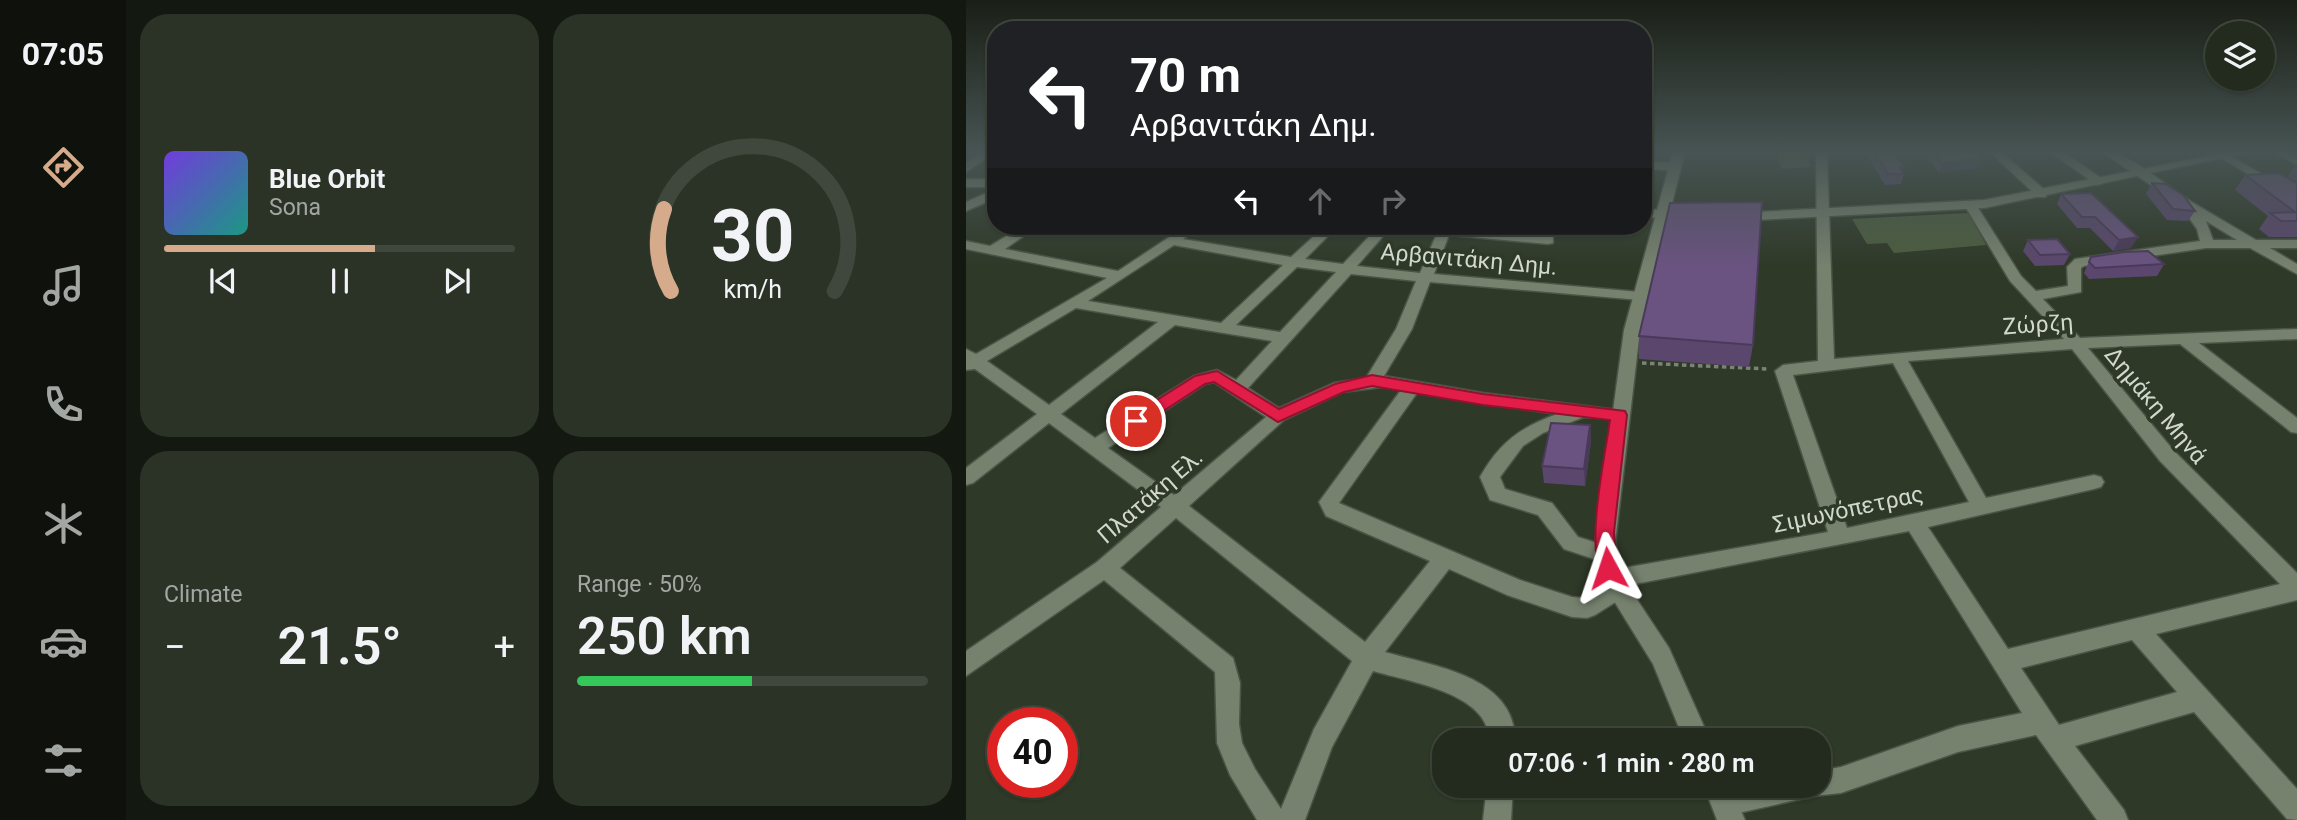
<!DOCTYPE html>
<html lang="en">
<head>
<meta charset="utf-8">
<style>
  :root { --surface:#232b1e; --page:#2b3327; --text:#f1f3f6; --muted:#a3a7a4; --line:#40473c; --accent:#d6ab8b }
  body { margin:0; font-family:Roboto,sans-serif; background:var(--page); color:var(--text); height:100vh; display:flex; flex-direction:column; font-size:26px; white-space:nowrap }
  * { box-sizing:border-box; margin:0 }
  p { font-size:23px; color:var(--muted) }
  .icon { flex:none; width:38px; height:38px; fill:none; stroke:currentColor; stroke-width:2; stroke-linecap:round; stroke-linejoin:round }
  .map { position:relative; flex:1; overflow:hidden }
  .drawer { display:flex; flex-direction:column; gap:14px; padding:14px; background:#131810; width:840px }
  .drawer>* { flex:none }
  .top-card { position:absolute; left:21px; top:21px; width:665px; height:214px; border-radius:28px; box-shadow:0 2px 5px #0004,0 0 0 2px var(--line); background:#202124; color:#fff; overflow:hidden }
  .tools { position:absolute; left:1239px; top:21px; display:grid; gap:14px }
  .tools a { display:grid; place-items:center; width:70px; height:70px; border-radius:50%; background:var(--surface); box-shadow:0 2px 5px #0004,0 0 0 2px var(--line); font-size:35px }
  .speed { position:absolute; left:21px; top:707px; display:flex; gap:14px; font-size:35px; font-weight:700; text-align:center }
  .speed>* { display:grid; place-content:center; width:91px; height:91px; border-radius:50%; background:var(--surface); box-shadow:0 2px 5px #0004,0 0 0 2px var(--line); line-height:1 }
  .speed .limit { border:10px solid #d22; background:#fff; color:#111 }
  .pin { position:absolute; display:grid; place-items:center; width:60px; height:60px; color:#fff; margin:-30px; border:4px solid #fff; border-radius:50%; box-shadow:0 2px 7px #0007 }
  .me { position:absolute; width:77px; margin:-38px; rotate:355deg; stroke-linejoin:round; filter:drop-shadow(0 0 5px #0008) }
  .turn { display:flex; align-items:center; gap:24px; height:147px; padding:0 28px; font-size:32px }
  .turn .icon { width:91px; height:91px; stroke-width:2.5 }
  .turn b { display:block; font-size:49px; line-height:60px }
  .lanes { display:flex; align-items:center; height:66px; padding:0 28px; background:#0003; justify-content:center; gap:35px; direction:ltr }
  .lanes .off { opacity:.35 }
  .big { font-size:52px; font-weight:600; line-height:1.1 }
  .drawer .tile { flex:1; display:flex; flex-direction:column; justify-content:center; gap:10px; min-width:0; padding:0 24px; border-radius:28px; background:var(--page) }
  .drawer .dial { align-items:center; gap:0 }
  .dial svg { height:182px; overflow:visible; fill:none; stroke:var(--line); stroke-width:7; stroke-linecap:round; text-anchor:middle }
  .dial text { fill:var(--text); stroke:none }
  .song { display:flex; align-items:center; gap:21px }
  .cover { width:84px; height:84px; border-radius:10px; background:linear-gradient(135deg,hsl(260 70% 55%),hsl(170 70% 35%)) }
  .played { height:7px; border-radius:4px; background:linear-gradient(90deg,var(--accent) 60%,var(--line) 60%) }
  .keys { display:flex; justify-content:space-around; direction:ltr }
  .heat { display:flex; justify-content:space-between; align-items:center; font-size:38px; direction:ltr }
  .charge { height:10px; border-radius:5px; background:linear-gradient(90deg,#34c759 50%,var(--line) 0) }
  .drawer .tiles { flex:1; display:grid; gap:14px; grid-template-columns:repeat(2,1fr) }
  .trip { position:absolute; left:466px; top:728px; width:399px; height:70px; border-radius:28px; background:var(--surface); box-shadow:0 2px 5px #0004,0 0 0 2px var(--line); font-weight:600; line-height:70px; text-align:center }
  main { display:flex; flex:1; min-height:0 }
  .tab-bar { display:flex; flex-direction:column; width:126px; justify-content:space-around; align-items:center; background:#0e110c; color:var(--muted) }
  .tab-bar .icon { width:49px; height:49px }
  .tab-bar .current { color:var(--accent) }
  .tab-bar b { font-size:32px; color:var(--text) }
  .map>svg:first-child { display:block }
</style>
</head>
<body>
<main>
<nav class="tab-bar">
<b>07:05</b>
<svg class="icon current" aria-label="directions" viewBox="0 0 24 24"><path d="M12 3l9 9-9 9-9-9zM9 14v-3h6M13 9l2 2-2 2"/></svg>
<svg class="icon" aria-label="music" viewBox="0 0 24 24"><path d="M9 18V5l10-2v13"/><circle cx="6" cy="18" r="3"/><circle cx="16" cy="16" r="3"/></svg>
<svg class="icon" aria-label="phone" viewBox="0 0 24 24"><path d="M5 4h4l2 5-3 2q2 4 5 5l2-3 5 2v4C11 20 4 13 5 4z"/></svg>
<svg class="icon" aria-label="climate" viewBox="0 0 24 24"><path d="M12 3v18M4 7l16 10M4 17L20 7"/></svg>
<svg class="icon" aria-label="car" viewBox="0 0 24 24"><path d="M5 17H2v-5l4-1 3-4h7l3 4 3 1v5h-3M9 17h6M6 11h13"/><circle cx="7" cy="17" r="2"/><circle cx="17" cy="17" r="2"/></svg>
<svg class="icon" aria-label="filters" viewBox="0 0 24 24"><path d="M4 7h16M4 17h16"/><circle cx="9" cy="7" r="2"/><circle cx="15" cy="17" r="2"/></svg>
</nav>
<section class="drawer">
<div class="tiles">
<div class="tile">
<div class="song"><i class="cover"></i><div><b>Blue Orbit</b><p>Sona</p></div></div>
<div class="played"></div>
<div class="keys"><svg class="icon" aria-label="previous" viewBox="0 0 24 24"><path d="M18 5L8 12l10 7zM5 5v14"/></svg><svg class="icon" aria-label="pause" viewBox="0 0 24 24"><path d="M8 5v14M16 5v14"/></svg><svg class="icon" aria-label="next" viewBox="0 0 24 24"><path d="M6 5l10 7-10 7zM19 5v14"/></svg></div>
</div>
<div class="tile dial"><svg viewBox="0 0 100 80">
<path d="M14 69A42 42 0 1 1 86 69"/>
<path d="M14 69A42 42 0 0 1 11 33" stroke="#d6ab8b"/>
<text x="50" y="56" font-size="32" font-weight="700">30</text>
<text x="50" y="72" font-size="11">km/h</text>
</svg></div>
<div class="tile"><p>Climate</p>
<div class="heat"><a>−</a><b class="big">21.5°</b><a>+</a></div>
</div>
<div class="tile"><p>Range · 50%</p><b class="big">250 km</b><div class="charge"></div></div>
</div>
</section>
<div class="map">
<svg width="1331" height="820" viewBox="0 0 1331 820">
  <rect width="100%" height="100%" fill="#2f3928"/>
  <g fill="#4c5d3f">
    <path d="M809 152H839L845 167 816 169Z"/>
    <path d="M1003 213 1020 245 928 253 921 243 901 244 886 219Z"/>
  </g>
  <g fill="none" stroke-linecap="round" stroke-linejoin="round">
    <g stroke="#4b5446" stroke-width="3">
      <g id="minor">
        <path d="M17 152H30L0 172V163Z"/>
        <path d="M850 152H861L868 359 1098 339 1044 281 999 206 1001 203H1009L1055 276 1070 291 1102 286 1101 267 1109 259 1234 241 1231 229 1213 204 1136 152H1149L1173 165 1224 201 1290 240H1331V248H1304L1331 264V274L1284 248H1240L1118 266 1115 268V292L1077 299 1114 338 1331 329V339L1233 343 1331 418V433L1325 432 1214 344 1122 348 1208 451 1331 573V600L1190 634 1331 789V820L1321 819 1228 712 1109 746 1158 810 1162 820H1131L1070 735 992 752 875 793 848 796 759 816 750 812 746 803 750 794C781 780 819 786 852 786V771L875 767 992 726 1056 713 943 531 659 586 663 593 660 600 648 603 629 615 621 618 606 617 541 595 483 569 419 652C467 666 549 676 549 740H523C523 693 444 682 407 671L366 747 339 820H291L264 775 251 743 249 672 138 580 0 676V651L131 562 195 507 83 423 7 483 0 485V468L71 414 9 369 0 370V349L10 354 141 278 0 249V241L24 246 57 226H72L39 249 152 271 220 226H235L217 239 325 257 359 226H372L339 259 377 264 413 226H426L391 266 454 273 474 226 587 237V243L582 244 483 235 468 274 674 292 681 296 674 300 464 282 446 329 418 376 517 393 659 411 662 415 659 419 618 417 577 433 557 446 534 477 539 489 586 503 612 537 647 548 650 554 647 560 640 563 598 549 572 515 524 500 514 477C533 443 555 427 591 414L451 393 373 503 554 580 606 597 618 598 639 586 635 579 638 572 646 570 862 532 809 371 817 365 852 361ZM1240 221 1271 240H1247ZM208 245 317 265 255 323 122 301ZM331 267 370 272 314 332 270 325ZM385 274 450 281 430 329 400 378 368 383 313 408 282 388ZM110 308 192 322 83 405 21 361ZM209 325 306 341 270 380 251 370 228 376 129 438 95 414ZM1106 349 1194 461 1314 584 1042 649 962 527 1128 489 1135 487 1138 482 1135 477 1128 475 1020 498 942 361ZM927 363 1003 502 881 528 827 375ZM248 382 300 417 208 495 142 448 239 384ZM416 387 435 390 353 502 360 516 464 561 399 642 223 506 318 420 377 392ZM210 518 386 661 348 729 315 809 289 769 276 743 273 724 274 683 267 658 154 568ZM1166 640 1211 692 1093 725 1055 668Z"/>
        <path d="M1024 152H1035L1080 191V197H1072Z"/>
        <path d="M1084 152H1097L1141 182 1131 185Z"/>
        <path d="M1309 152H1322L1331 157V165Z"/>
        <path d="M1259 153 1331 194V203L1255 158 1253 156Z"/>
        <path d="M677 161 708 163 714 167 708 171 677 168Z"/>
        <rect x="0" y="179" width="30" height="8"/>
        <path d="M30 189V198L0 211V202Z"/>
        <path d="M677 209 695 210 701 214 695 218 677 217Z"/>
        <path d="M521 786H547L545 820H517Z"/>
      </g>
    </g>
    <g stroke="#4b5446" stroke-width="3">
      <g id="tertiary">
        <path d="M707 152H719L674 330 649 544 660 583 703 648 744 740H718L687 664 640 588 629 544 658 330Z"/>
        <path d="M1263 152H1285L1018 208 770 221 764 217 770 213 1018 200Z"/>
        <path d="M738 786H764L779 820H751Z"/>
      </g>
    </g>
    <path stroke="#7b8376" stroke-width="3.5" stroke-dasharray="4.5 3.5" stroke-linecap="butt" d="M676 363 801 369"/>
    <use href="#minor" fill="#76816e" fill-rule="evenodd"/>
    <use href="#tertiary" fill="#76816e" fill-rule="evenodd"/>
  </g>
  <g fill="#5b476e">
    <path d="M899 152H926L938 167 936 171 938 174 935 184 919 185Z"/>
    <path d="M957 152H1011L1013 168 973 173Z"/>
    <path d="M1187 152H1220L1195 156Z"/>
    <path d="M1328 167H1331V237H1303L1293 229 1302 216 1269 190 1279 175 1321 178Z"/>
    <path d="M1186 183 1229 211 1222 221 1201 220 1180 194Z"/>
    <path d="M1125 193 1165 248 1147 251 1124 228H1111L1091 204 1095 194Z"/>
    <path d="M1062 240 1104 254 1098 265 1069 266 1057 251Z"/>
    <path d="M1125 257 1198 264 1191 276 1123 279 1118 273Z"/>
    <path d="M673 336 787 345 783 367 673 359Z"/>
    <path d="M624 425 625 442 619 486 578 483 576 466Z"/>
  </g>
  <g fill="#4a3a5a">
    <path d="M1197 152H1220L1195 156Z"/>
    <path d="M1017 158 1013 168 973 173 976 163Z"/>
    <path d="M1172 237 1165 248 1147 251 1153 240Z"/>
    <path d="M624 425 625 442 619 486 618 469Z"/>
  </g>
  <g fill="#6a5380" stroke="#4a3a5a" stroke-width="2">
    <path d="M908 152H926L938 167H934L938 174H922Z"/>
    <path d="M968 152H1011L1017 158 976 163Z"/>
    <path d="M1312 173 1331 183V221H1315L1304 213 1329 212 1279 175Z"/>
    <path d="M1186 183 1200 184 1217 195 1229 211 1207 209Z"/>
    <path d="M1125 193 1172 237 1153 240 1129 217H1116L1095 194Z"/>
    <path d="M796 202 787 345 673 336 704 203Z"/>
    <path d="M1091 239 1104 254 1074 255 1062 240Z"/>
    <path d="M1182 251 1198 264 1129 268 1123 262 1125 257 1158 252Z"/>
    <path d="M585 423 624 425 618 469 576 466Z"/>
  </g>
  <linearGradient id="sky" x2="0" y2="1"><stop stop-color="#1a1f16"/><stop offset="0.57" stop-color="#475453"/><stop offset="1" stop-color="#475453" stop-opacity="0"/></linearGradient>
  <rect width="1331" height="266" fill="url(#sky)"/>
  <path fill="#e11d48" stroke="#92132f" stroke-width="2" d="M251 371 313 409 369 384 406 375 517 394 659 411 661 415 648 532 651 568 649 574H635C620 543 639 456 644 420L517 405 406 386 378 392 312 422 248 382 239 384 176 425H164V417L229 376Z"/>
  <g text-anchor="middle" stroke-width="7" stroke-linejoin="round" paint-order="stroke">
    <g font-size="23" fill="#d2d8ce" stroke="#2f3928">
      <text transform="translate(503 259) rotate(5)" y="8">Αρβανιτάκη Δημ.</text>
      <text transform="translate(1072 324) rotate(-4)" y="8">Ζώρζη</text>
      <text transform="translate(1190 405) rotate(50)" y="8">Δημάκη Μηνά</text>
      <text transform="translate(184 496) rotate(-41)" y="8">Πλατάκη Ελ.</text>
      <text transform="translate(882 509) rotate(-12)" y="8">Σιμωνόπετρας</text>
    </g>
  </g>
</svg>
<div class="tools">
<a><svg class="icon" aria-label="layers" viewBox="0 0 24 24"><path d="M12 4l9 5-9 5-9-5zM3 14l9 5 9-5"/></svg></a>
</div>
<div class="speed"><div class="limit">40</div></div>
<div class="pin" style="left:170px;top:421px;background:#d93025"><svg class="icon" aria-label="arrive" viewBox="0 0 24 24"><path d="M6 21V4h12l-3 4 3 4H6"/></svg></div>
<svg class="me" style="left:642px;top:568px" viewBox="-20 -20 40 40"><path d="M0-17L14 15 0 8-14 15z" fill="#e11d48" stroke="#fff" stroke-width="4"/></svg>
<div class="trip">07:06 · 1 min · 280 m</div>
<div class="top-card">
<div class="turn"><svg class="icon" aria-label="left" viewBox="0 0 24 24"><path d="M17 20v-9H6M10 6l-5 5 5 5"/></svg><div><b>70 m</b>Αρβανιτάκη Δημ.</div></div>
<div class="lanes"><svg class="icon" aria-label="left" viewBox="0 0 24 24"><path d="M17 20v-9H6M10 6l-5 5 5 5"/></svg><svg class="icon off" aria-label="ahead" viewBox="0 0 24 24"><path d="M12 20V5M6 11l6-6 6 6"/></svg><svg class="icon off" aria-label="right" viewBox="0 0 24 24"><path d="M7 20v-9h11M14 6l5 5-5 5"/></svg></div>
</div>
</div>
</main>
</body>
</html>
